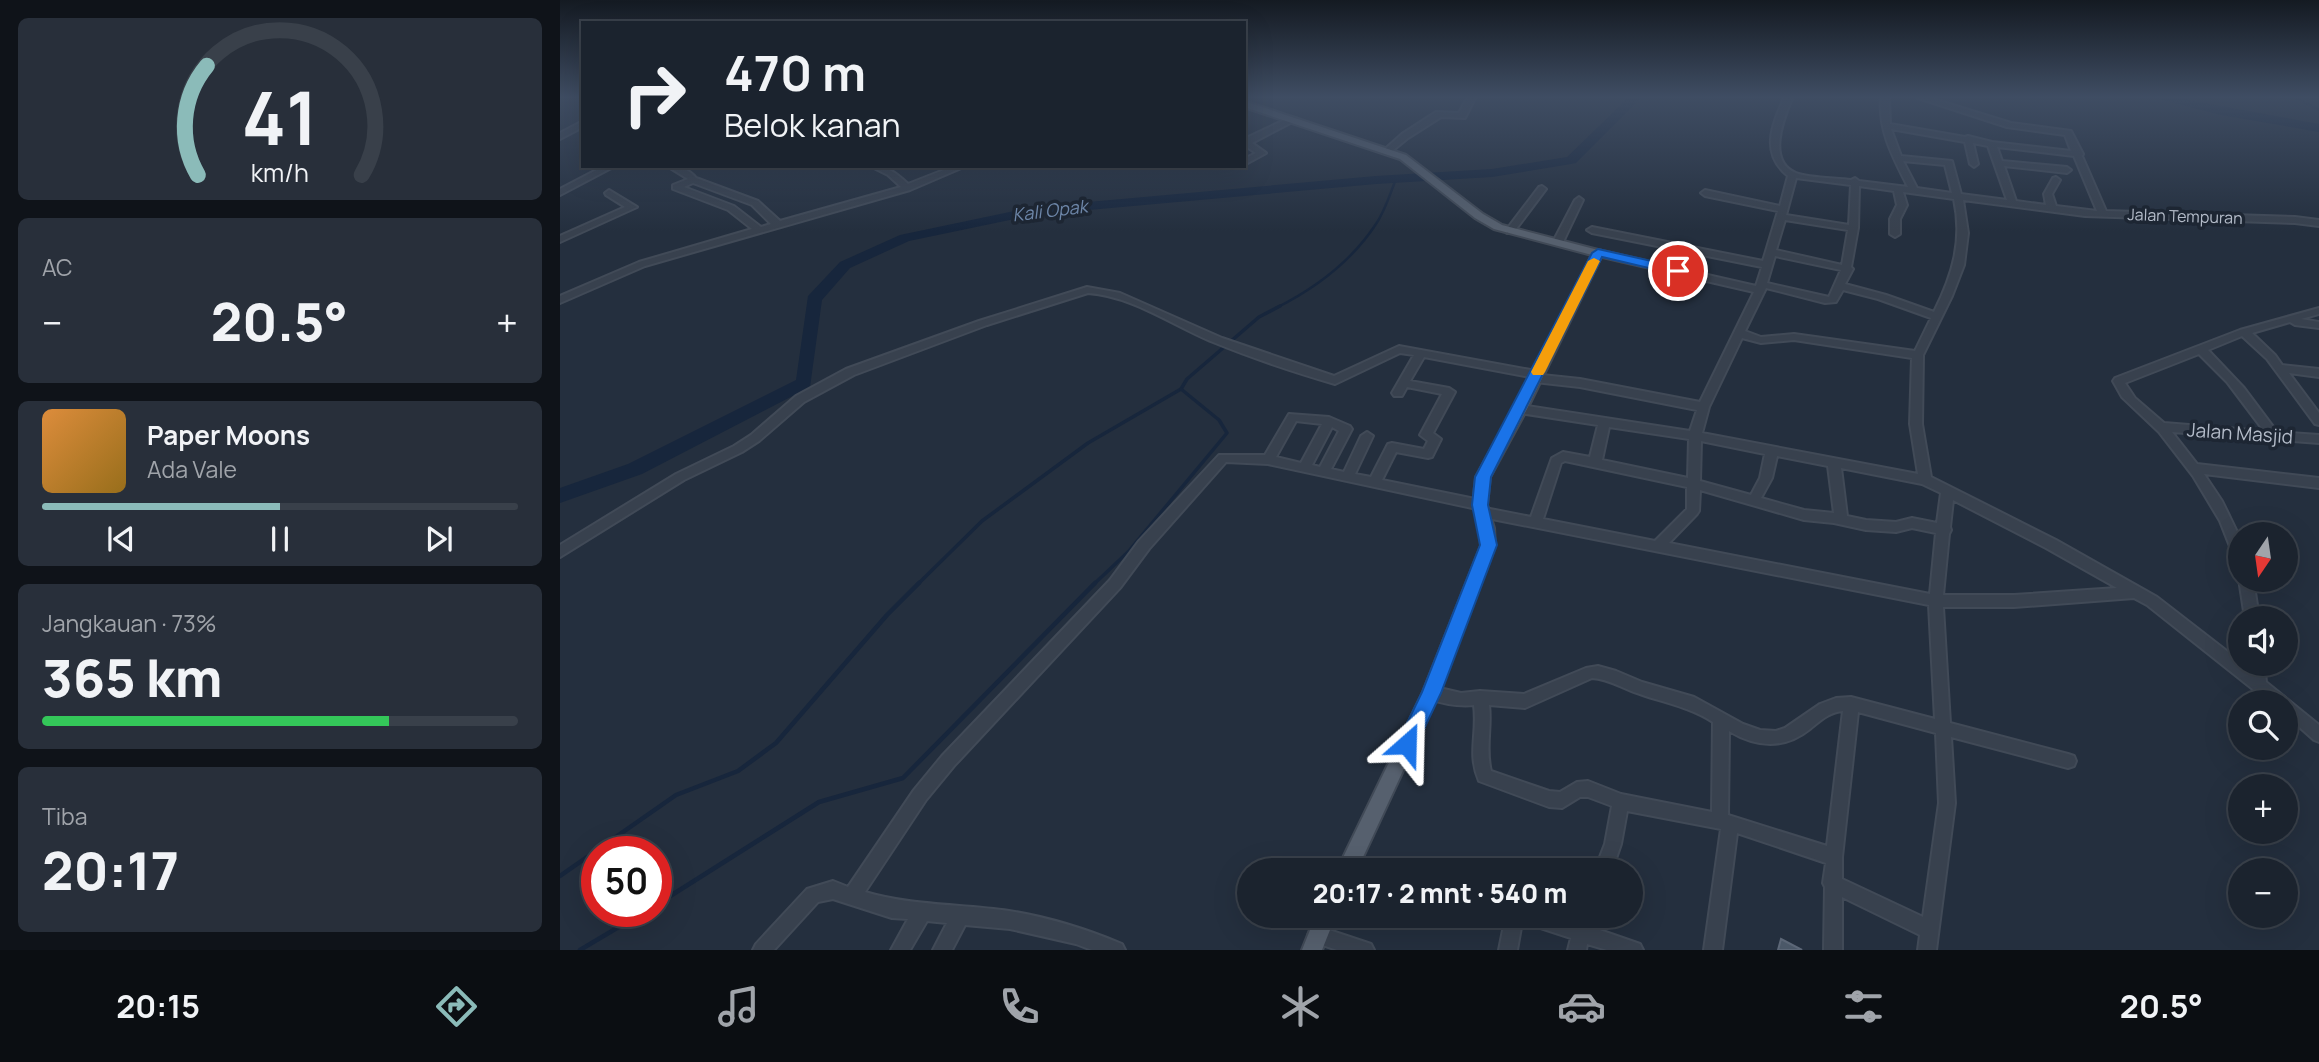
<!DOCTYPE html>
<html lang="id">
<head>
<meta charset="utf-8">
<style>
  :root { --surface:#1b232e; --page:#282f3a; --text:#f1f3f6; --muted:#a0a4aa; --line:#39404a; --accent:#8bbbb9 }
  body { margin:0; font-family:Manrope,sans-serif; background:var(--page); color:var(--text); height:100vh; display:flex; flex-direction:column; font-size:26px; white-space:nowrap }
  * { box-sizing:border-box; margin:0 }
  p { font-size:23px; color:var(--muted) }
  .icon { flex:none; width:38px; height:38px; fill:none; stroke:currentColor; stroke-width:2; stroke-linecap:round; stroke-linejoin:round }
  .map { position:relative; flex:1; overflow:hidden }
  .sheet { display:flex; flex-direction:column; gap:18px; padding:18px; background:#0f1319; width:560px }
  .sheet>* { flex:none }
  .banner { position:absolute; left:21px; top:21px; width:665px; height:147px; border-radius:0px; box-shadow:0 7px 28px #0002,0 0 0 2px var(--line); background:#1b232e; color:var(--text); overflow:hidden }
  .needle { width:46px; rotate:193deg }
  .buttons { position:absolute; left:1668px; top:522px; display:grid; gap:14px }
  .buttons a { display:grid; place-items:center; width:70px; height:70px; border-radius:50%; background:var(--surface); box-shadow:0 7px 28px #0002,0 0 0 2px var(--line); font-size:35px }
  .speed { position:absolute; left:21px; top:836px; display:flex; gap:14px; font-size:35px; font-weight:700; text-align:center }
  .speed>* { display:grid; place-content:center; width:91px; height:91px; border-radius:50%; background:var(--surface); box-shadow:0 7px 28px #0002,0 0 0 2px var(--line); line-height:1 }
  .speed .limit { border:10px solid #d22; background:#fff; color:#111 }
  .pin { position:absolute; display:grid; place-items:center; width:60px; height:60px; color:#fff; margin:-30px; border:4px solid #fff; border-radius:50%; box-shadow:0 2px 7px #0007 }
  .me { position:absolute; width:77px; margin:-38px; rotate:25deg; stroke-linejoin:round; filter:drop-shadow(0 0 5px #0008) }
  .turn { display:flex; align-items:center; gap:24px; height:147px; padding:0 28px; font-size:32px }
  .turn .icon { width:91px; height:91px; stroke-width:2.5 }
  .turn b { display:block; font-size:49px; line-height:60px }
  .big { font-size:52px; font-weight:800; line-height:1.1 }
  .sheet .widget { flex:1; display:flex; flex-direction:column; justify-content:center; gap:10px; min-width:0; padding:0 24px; border-radius:10px; background:var(--page) }
  .sheet .dial { align-items:center; gap:0 }
  .dial svg { height:182px; overflow:visible; fill:none; stroke:var(--line); stroke-width:7; stroke-linecap:round; text-anchor:middle }
  .dial text { fill:var(--text); stroke:none }
  .song { display:flex; align-items:center; gap:21px }
  .cover { width:84px; height:84px; border-radius:10px; background:linear-gradient(135deg,hsl(30 70% 55%),hsl(40 70% 35%)) }
  .played { height:7px; border-radius:4px; background:linear-gradient(90deg,var(--accent) 50%,var(--line) 50%) }
  .keys { display:flex; justify-content:space-around; direction:ltr }
  .heat { display:flex; justify-content:space-between; align-items:center; font-size:38px; direction:ltr }
  .charge { height:10px; border-radius:5px; background:linear-gradient(90deg,#34c759 73%,var(--line) 0) }
  .trip { position:absolute; left:677px; top:858px; width:406px; height:70px; border-radius:35px; background:var(--surface); box-shadow:0 7px 28px #0002,0 0 0 2px var(--line); font-weight:800; line-height:70px; text-align:center }
  .menu { display:flex; height:112px; justify-content:space-around; align-items:center; background:#0b0e12; color:var(--muted) }
  .menu .icon { width:49px; height:49px }
  .menu .selected { color:var(--accent) }
  .menu b { font-size:32px; color:var(--text) }
  main { display:flex; flex:1; min-height:0 }
  .map>svg:first-child { display:block }
</style>
</head>
<body>
<main>
<section class="sheet">
<div class="widget dial"><svg viewBox="0 0 100 80">
<path d="M14 69A42 42 0 1 1 86 69"/>
<path d="M14 69A42 42 0 0 1 18 21" stroke="#8bbbb9"/>
<text x="50" y="56" font-size="32" font-weight="700">41</text>
<text x="50" y="72" font-size="11">km/h</text>
</svg></div>
<div class="widget"><p>AC</p>
<div class="heat"><a>−</a><b class="big">20.5°</b><a>+</a></div>
</div>
<div class="widget">
<div class="song"><i class="cover"></i><div><b>Paper Moons</b><p>Ada Vale</p></div></div>
<div class="played"></div>
<div class="keys"><svg class="icon" aria-label="previous" viewBox="0 0 24 24"><path d="M18 5L8 12l10 7zM5 5v14"/></svg><svg class="icon" aria-label="pause" viewBox="0 0 24 24"><path d="M8 5v14M16 5v14"/></svg><svg class="icon" aria-label="next" viewBox="0 0 24 24"><path d="M6 5l10 7-10 7zM19 5v14"/></svg></div>
</div>
<div class="widget"><p>Jangkauan · 73%</p><b class="big">365 km</b><div class="charge"></div></div>
<div class="widget"><p>Tiba</p><b class="big">20:17</b></div>
</section>
<div class="map">
<svg width="1759" height="950" viewBox="0 0 1759 950">
  <rect width="100%" height="100%" fill="#242f3e"/>
  <g fill="none" stroke-linecap="round" stroke-linejoin="round">
    <g stroke="#17263c" stroke-width="2.5">
      <path d="M1736 98 1759 110"/>
      <path d="M716 308C756 288 791 262 816 224 825 211 830 194 836 179"/>
    </g>
    <g stroke="#17263c" stroke-width="3.5">
      <path d="M357 585 422 521 528 443 621 389 627 379 699 317 720 306"/>
      <path d="M533 585 568 552 667 433 659 420 621 389"/>
    </g>
    <g stroke="#17263c" stroke-width="4.5">
      <path d="M0 876 116 795 178 771 216 743 327 615 359 583"/>
      <path d="M96 905 259 802 343 778 535 583"/>
      <path d="M20 950 84 912"/>
    </g>
    <g fill="#17263c" fill-rule="evenodd">
      <path d="M1068 98H1081L1016 163 1011 164 932 177 816 184 473 215 349 241 290 268 262 300 250 387 82 474 0 503V488L68 464 236 380 248 296 280 262 340 235 473 207 816 176 932 169 1007 157Z"/>
      <path d="M1595 98H1617L1759 124V132L1661 115Z"/>
    </g>
  </g>
  <path fill="#4b5868" stroke="#5c6777" stroke-width="2" d="M1221 939 1242 950H1218Z"/>
  <g fill="none" stroke-linecap="round" stroke-linejoin="round">
    <g stroke="#414a57" stroke-width="4">
      <g id="minor">
        <path d="M907 98H915L905 118 881 117 848 138 831 152 824 150 842 134 876 112 899 113Z"/>
        <path d="M1224 98H1232C1224 118 1206 161 1236 173 1249 178 1277 178 1291 180L1295 178 1299 181 1348 187C1334 159 1318 131 1321 98H1329L1330 124 1405 137 1408 136 1432 142 1511 151 1505 135 1447 127 1358 98H1370L1451 123 1511 131 1523 154 1522 156 1546 211 1735 217 1759 220V226L1735 223 1525 216 1403 200 1408 233 1404 265 1392 296 1363 355 1362 424 1371 477 1496 540 1597 597 1690 669V663H1704L1706 682 1759 725V742L1754 740 1726 715V702H1709L1587 605 1574 598 1454 607H1383L1390 723 1508 754 1514 756 1516 761 1514 766 1508 768 1391 737 1395 803 1376 950H1358L1360 935 1282 897V950H1264L1265 887 1263 883 1266 863 1177 833 1162 950H1144L1161 829 1067 811 1061 844 1052 870H1035L1045 844 1052 806 1028 797H1020L1002 808 989 807 919 781C907 753 918 734 914 705 897 707 881 703 866 698L864 693 866 688 871 686 901 693 920 691 964 694 1026 668 1038 666 1056 671 1082 682 1134 697 1183 724 1200 730 1216 731 1225 728 1260 704 1276 698 1291 697 1375 719 1369 605 922 517 918 515 916 512 917 509 708 464 666 462 589 549 560 588 394 766 366 800 305 892C352 906 401 904 449 911 488 917 526 929 562 944L565 950H532L516 944 450 929 405 925 392 950H373L387 923 367 921 350 950H331L348 919 332 918 273 899 258 902 214 950H193L196 944 247 889 273 881 288 887 354 790 382 756 550 580 579 541 659 455H705L729 414 769 417 790 426 792 429 771 469 784 472 801 436 807 432 813 436 795 474 811 477 828 444 832 443 864 449 868 441 860 435 882 394 847 387 842 396H834L832 393 854 355 840 353 775 384C734 372 692 358 653 342 612 325 572 296 528 293L427 325 294 375 244 402 199 441 182 452 124 480 0 557V545L116 474 174 446 191 435 236 396 286 369 419 321 527 287 560 293 662 338 774 376 839 346 976 371 982 375 1020 379 1140 402 1194 292 1038 256 1033 253 1038 250 1196 286 1202 267 1032 233 1027 230 1032 227 1203 261 1218 211 1145 196 1141 193 1145 190 1220 206 1228 176C1200 153 1212 126 1224 98ZM1331 129 1405 142 1410 164 1414 167 1418 164 1413 143 1428 146 1447 200 1401 194 1392 161 1341 156ZM1437 147 1514 156 1537 211 1496 206 1492 194 1500 180 1496 177 1493 178 1484 194 1486 205 1456 201 1444 166 1507 173 1511 170 1507 167 1442 161ZM1343 161 1385 165 1392 193 1357 188ZM1236 178 1291 185 1289 225 1226 215ZM1299 186 1334 191 1337 205 1330 219V234L1335 237 1340 234V219L1347 205 1343 192 1394 199C1403 240 1393 274 1374 312L1326 295 1285 284 1293 269 1291 267 1298 228ZM1225 220 1288 230 1282 265 1216 250ZM1215 256 1281 270 1269 297 1207 283ZM1206 288 1265 303 1276 302 1283 290 1318 299 1371 318 1355 351 1234 334 1201 337 1185 331ZM1182 338 1201 343 1234 340 1352 358 1350 424 1358 474 1142 433 1149 407ZM864 357 970 377 971 381 975 382 1020 387 1137 410 1130 431 960 405 956 406 954 409 960 413 1038 425 1030 457 1003 452 992 458 971 517 925 508 926 505 924 502 920 500 822 480 836 452 868 458 872 457 881 439 873 433 895 392 889 388 850 381ZM736 421 762 424 741 463 716 457ZM772 427 779 431 760 467 752 465ZM1049 427 1129 439 1128 478 1042 460ZM1141 441 1205 454 1200 478 1191 495 1140 481ZM1217 456 1268 466 1274 513 1244 510 1201 498 1212 478ZM1005 461 1127 487V509L1095 541 983 519 1001 463ZM1281 468 1362 484 1381 493 1377 523 1352 518 1336 522 1306 520 1287 516ZM1140 490 1244 520 1274 523 1306 530 1336 532 1352 528 1376 533 1370 594 1109 543 1137 514 1139 511ZM1393 500 1486 548 1557 588 1454 595H1383L1389 534 1391 530 1390 527ZM1032 678C1050 679 1063 689 1080 694 1105 703 1130 707 1153 722L1152 812 1061 794 1028 781 1017 782 1000 792 989 791 931 771C925 749 932 727 929 705L965 708ZM1283 711 1267 846 1168 815 1169 731C1196 747 1224 750 1250 729 1260 721 1269 712 1283 711ZM1298 712 1376 733 1379 803 1363 917 1282 879V857Z"/>
        <path d="M731 117 738 119 692 143 706 153 684 165V159L696 153 684 145V139Z"/>
        <path d="M23 121V127L0 139V133Z"/>
        <path d="M44 166H55L0 195V189Z"/>
        <path d="M107 166C118 166 129 169 136 178L198 201 220 221 341 187 328 175 310 166C328 166 336 173 348 184L394 166H406L350 190 85 266 0 303V296L79 262 192 229 168 210 113 189V185L128 179ZM133 183 192 205 211 224 201 227 174 206 124 187Z"/>
        <path d="M982 186 986 189 953 233H947V229L979 187Z"/>
        <path d="M49 190 77 207 0 242V236L65 207 46 195 45 193Z"/>
        <path d="M1019 197 1023 200 1003 242 1001 244H995L993 242 1015 200Z"/>
        <path d="M1759 308V314L1741 319 1759 322V328L1735 325 1730 322 1692 333 1715 355 1722 365 1759 369V377L1729 373 1759 413V425L1755 424 1707 359 1682 336 1648 350 1684 388 1717 432 1759 435V443L1612 432 1637 464 1759 478V488L1644 474 1662 501 1680 538V560L1675 559 1660 521 1633 476 1599 432 1562 397 1553 381 1555 378 1680 330ZM1639 354 1667 382 1704 431 1604 423 1575 398 1565 383Z"/>
        <path d="M1680 578V579H1693L1699 618H1685L1679 579Z"/>
        <path d="M946 915H995L1015 922 1016 915H1034L1031 927 1080 944 1083 950H1047L1027 944 1026 950H1008L1011 938 962 922 957 950H939Z"/>
        <path d="M757 926 811 944 814 950H777L751 941 748 935 751 929Z"/>
      </g>
    </g>
    <g stroke="#414a57" stroke-width="4">
      <g id="major">
        <path d="M684 101 846 155 923 214 942 225 1042 251 1043 253 967 409 930 477 927 505 934 528 935 546 879 693 797 870H777L863 692 921 546 920 528 913 505 916 477 953 409 1032 255 934 229 915 218 840 159 684 107Z"/>
        <path d="M756 915H776L762 950H742Z"/>
      </g>
    </g>
    <use href="#minor" fill="#38414e" fill-rule="evenodd"/>
    <use href="#major" fill="#56606e" fill-rule="evenodd"/>
  </g>
  <linearGradient id="sky" x2="0" y2="1"><stop stop-color="#141a22"/><stop offset="0.42" stop-color="#3f4d63"/><stop offset="1" stop-color="#3f4d63" stop-opacity="0"/></linearGradient>
  <rect width="1759" height="231" fill="url(#sky)"/>
  <path fill="#1a73e8" stroke="#114b97" stroke-width="2" d="M1038 249 1123 268 1124 271 1118 275 1042 257 931 477 928 505 937 545 881 693 854 750 847 753 840 750 837 744 862 692 920 545 912 505 915 477 1032 253Z"/>
  <path fill="#f59e0b" d="M1034 258 1040 261 985 372 983 375H973L971 372 1028 261Z"/>
  <g text-anchor="middle" stroke-width="7" stroke-linejoin="round" paint-order="stroke">
    <g font-size="16" fill="#b4bcc9" stroke="#1d2633">
      <text transform="translate(1625 216) rotate(2)" y="6">Jalan Tempuran</text>
    </g>
    <g font-size="18" font-style="italic" fill="#6d86a8" stroke="#1d2633">
      <text transform="translate(490 211) rotate(-7)" y="6">Kali Opak</text>
    </g>
    <g font-size="19" fill="#b4bcc9" stroke="#1d2633">
      <text transform="translate(1680 433) rotate(4)" y="7">Jalan Masjid</text>
    </g>
  </g>
</svg>
<div class="buttons">
<a><svg class="needle" viewBox="-14 -14 28 28"><path d="M0-13l5 13h-10z" fill="#e53935"/><path d="M0 13l5-13h-10z" fill="#a0a4aa"/></svg></a>
<a><svg class="icon" aria-label="sound" viewBox="0 0 24 24"><path d="M4 9h4l5-4v14l-5-4H4zM17 9q2 3 0 6"/></svg></a>
<a><svg class="icon" aria-label="search" viewBox="0 0 24 24"><circle cx="10" cy="10" r="6"/><path d="M15 15l6 6"/></svg></a>
<a>+</a>
<a>−</a>
</div>
<div class="speed"><div class="limit">50</div></div>
<div class="pin" style="left:1118px;top:271px;background:#d93025"><svg class="icon" aria-label="arrive" viewBox="0 0 24 24"><path d="M6 21V4h12l-3 4 3 4H6"/></svg></div>
<svg class="me" style="left:847px;top:744px" viewBox="-20 -20 40 40"><path d="M0-17L14 15 0 8-14 15z" fill="#1a73e8" stroke="#fff" stroke-width="4"/></svg>
<div class="trip">20:17 · 2 mnt · 540 m</div>
<div class="banner">
<div class="turn"><svg class="icon" aria-label="right" viewBox="0 0 24 24"><path d="M7 20v-9h11M14 6l5 5-5 5"/></svg><div><b>470 m</b>Belok kanan</div></div>
</div>
</div>
</main>
<nav class="menu">
<b>20:15</b>
<svg class="icon selected" aria-label="directions" viewBox="0 0 24 24"><path d="M12 3l9 9-9 9-9-9zM9 14v-3h6M13 9l2 2-2 2"/></svg>
<svg class="icon" aria-label="music" viewBox="0 0 24 24"><path d="M9 18V5l10-2v13"/><circle cx="6" cy="18" r="3"/><circle cx="16" cy="16" r="3"/></svg>
<svg class="icon" aria-label="phone" viewBox="0 0 24 24"><path d="M5 4h4l2 5-3 2q2 4 5 5l2-3 5 2v4C11 20 4 13 5 4z"/></svg>
<svg class="icon" aria-label="climate" viewBox="0 0 24 24"><path d="M12 3v18M4 7l16 10M4 17L20 7"/></svg>
<svg class="icon" aria-label="car" viewBox="0 0 24 24"><path d="M5 17H2v-5l4-1 3-4h7l3 4 3 1v5h-3M9 17h6M6 11h13"/><circle cx="7" cy="17" r="2"/><circle cx="17" cy="17" r="2"/></svg>
<svg class="icon" aria-label="filters" viewBox="0 0 24 24"><path d="M4 7h16M4 17h16"/><circle cx="9" cy="7" r="2"/><circle cx="15" cy="17" r="2"/></svg>
<b>20.5°</b>
</nav>
</body>
</html>
